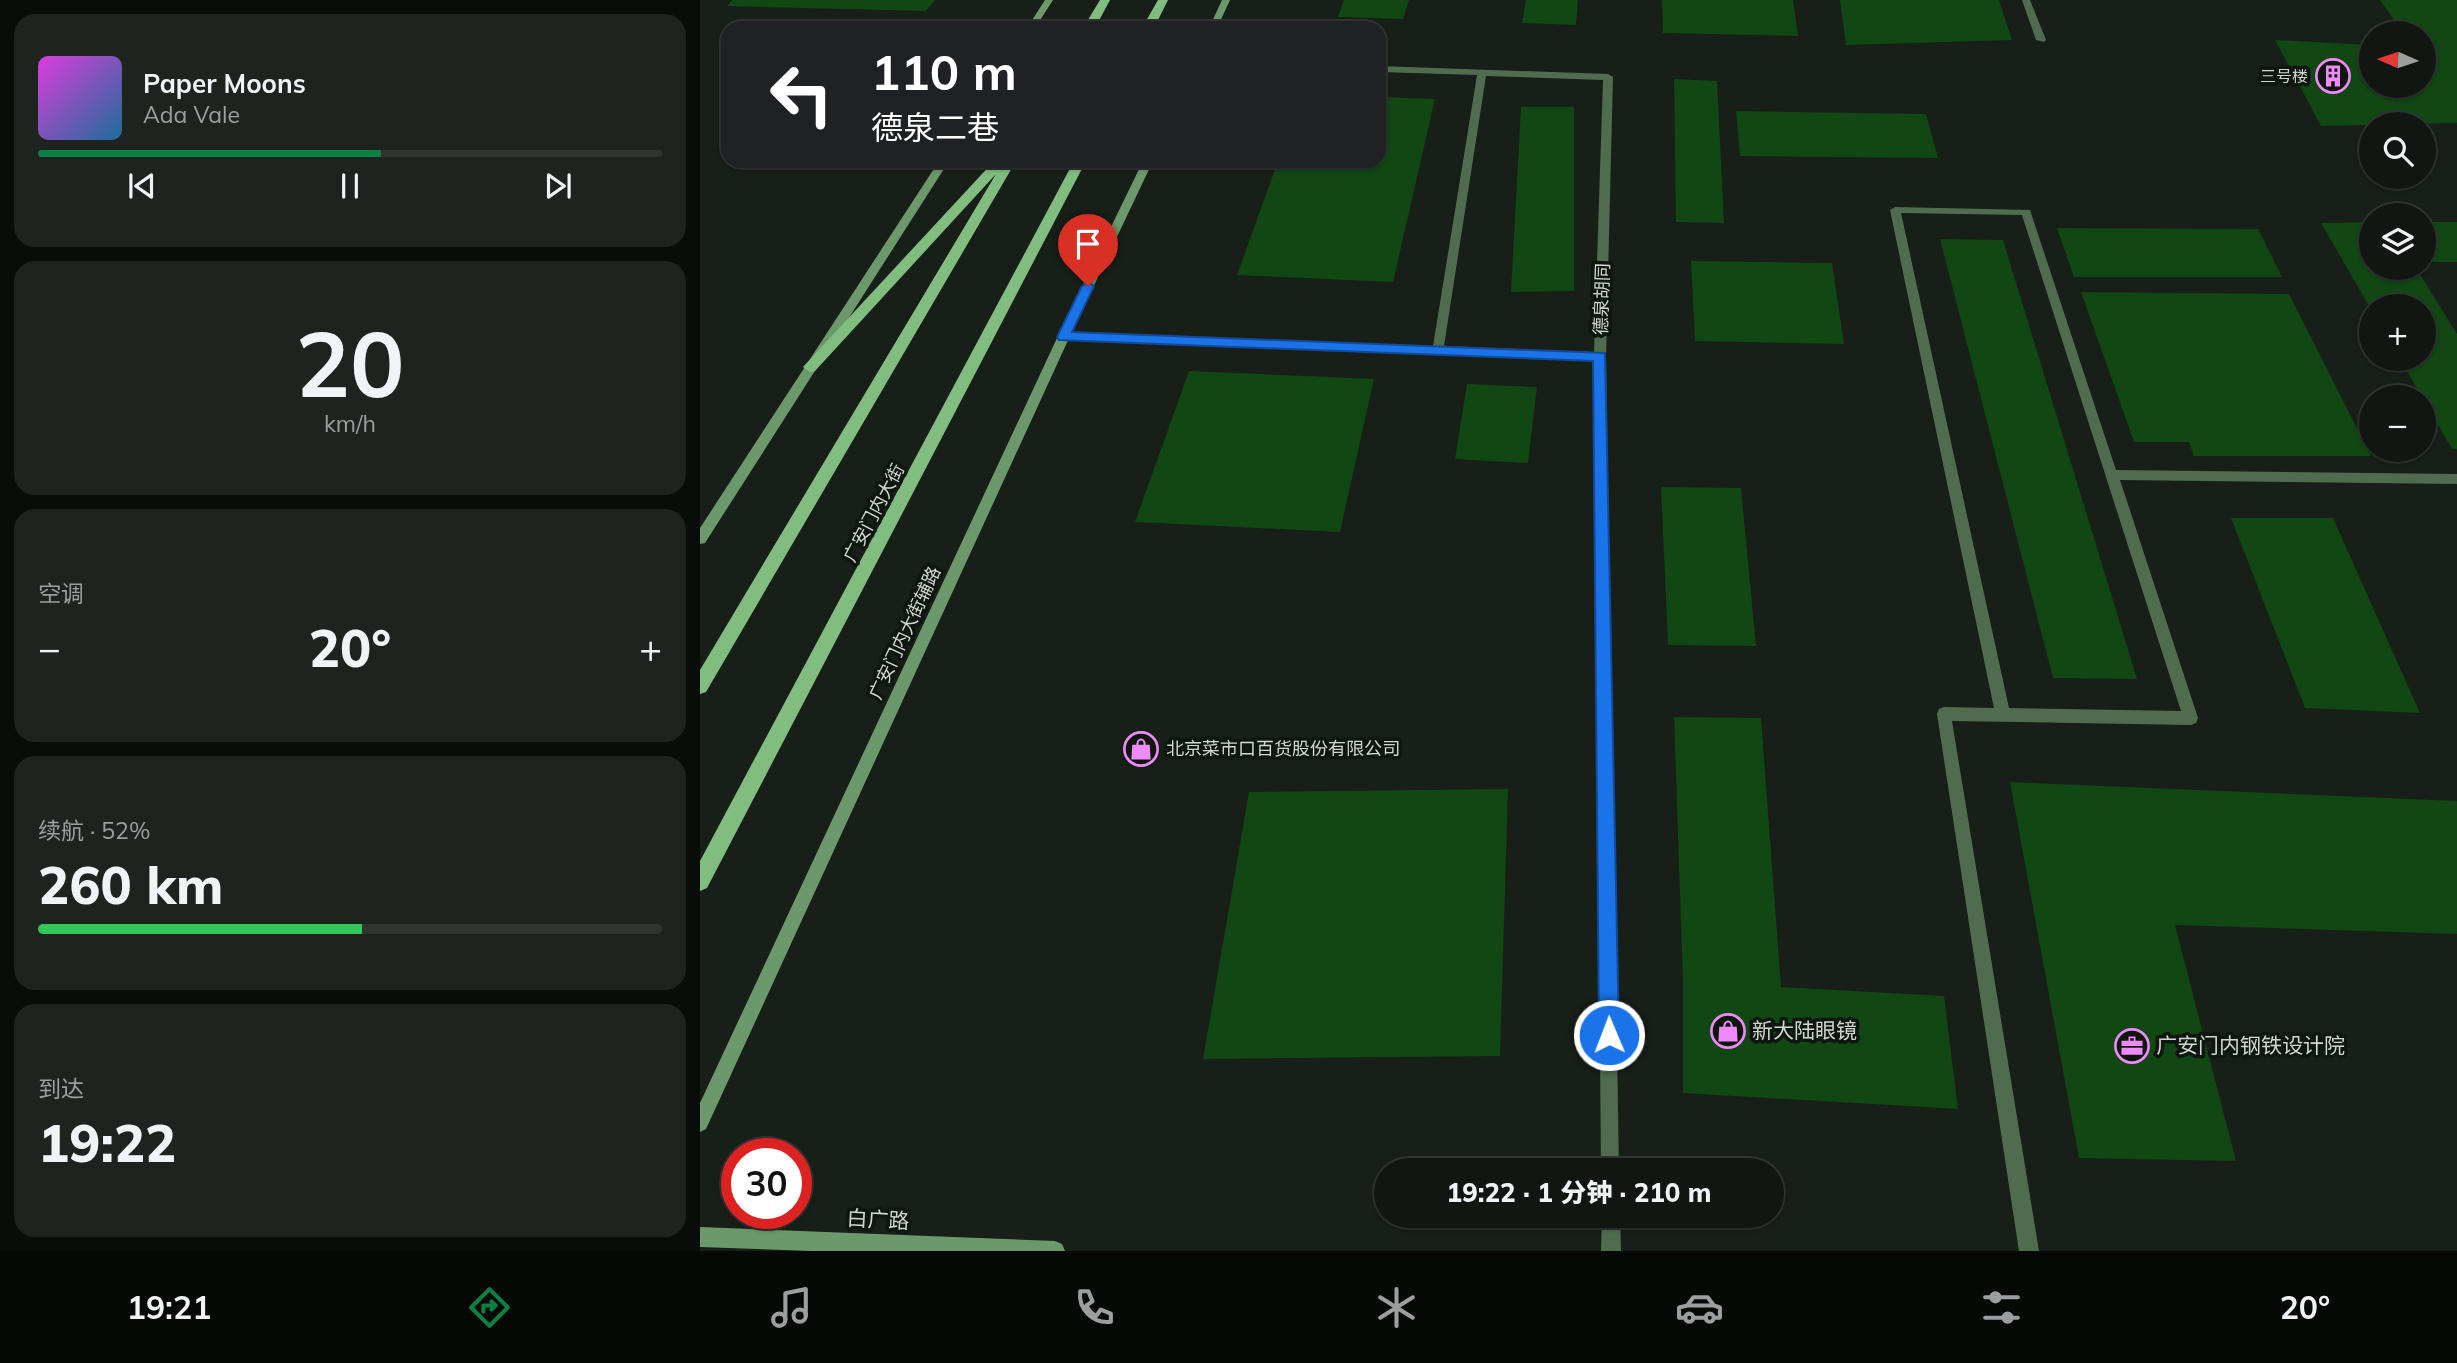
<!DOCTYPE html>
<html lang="zh">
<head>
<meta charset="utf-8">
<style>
  :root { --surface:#121612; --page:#1f2320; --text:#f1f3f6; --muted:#9c9f9f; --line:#313532; --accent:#0b8043 }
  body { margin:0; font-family:Mulish,"Noto Sans SC",sans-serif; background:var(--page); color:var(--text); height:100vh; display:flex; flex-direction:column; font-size:26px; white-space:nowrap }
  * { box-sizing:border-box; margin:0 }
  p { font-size:23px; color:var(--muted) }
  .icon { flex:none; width:38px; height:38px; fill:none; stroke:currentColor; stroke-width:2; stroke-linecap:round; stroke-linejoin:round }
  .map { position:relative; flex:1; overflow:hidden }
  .details { display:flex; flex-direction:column; gap:14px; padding:14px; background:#0a0c0a; width:700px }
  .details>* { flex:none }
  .guide { position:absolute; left:21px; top:21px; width:665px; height:147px; border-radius:21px; box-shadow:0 2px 5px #0004,0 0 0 2px var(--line); background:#202124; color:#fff; overflow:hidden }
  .needle { width:46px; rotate:273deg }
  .tools { position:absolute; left:1659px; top:21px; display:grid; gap:14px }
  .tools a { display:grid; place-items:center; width:77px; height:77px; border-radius:50%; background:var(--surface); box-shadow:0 2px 5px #0004,0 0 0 2px var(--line); font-size:35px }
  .speed { position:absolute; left:21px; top:1138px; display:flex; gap:14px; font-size:35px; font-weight:700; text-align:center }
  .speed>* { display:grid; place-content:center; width:91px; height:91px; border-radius:50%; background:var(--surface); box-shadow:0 2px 5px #0004,0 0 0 2px var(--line); line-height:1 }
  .speed .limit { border:10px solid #d22; background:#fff; color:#111 }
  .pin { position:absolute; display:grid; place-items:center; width:60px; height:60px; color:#fff; margin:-72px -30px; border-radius:50% 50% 50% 0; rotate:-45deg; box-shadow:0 0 7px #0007 }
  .pin .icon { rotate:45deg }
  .me { position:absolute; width:77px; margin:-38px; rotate:359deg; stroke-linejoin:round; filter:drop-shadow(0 0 5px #0008) }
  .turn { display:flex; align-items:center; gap:24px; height:147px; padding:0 35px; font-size:32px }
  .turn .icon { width:91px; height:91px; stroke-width:2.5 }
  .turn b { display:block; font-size:49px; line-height:60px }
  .big { font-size:52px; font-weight:800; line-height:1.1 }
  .details .widget { flex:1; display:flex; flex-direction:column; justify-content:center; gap:10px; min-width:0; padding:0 24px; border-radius:21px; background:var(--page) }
  .details .dial { align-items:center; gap:0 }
  .dial b { font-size:91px; line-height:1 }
  .song { display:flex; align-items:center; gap:21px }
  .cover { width:84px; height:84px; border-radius:10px; background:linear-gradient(135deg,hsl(300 70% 55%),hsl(200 70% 35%)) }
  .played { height:7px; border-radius:4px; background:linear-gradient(90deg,var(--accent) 55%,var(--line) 55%) }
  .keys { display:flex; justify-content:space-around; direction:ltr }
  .heat { display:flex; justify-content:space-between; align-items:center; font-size:38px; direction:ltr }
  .charge { height:10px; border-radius:5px; background:linear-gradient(90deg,#34c759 52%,var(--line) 0) }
  .trip { position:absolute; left:674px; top:1158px; width:410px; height:70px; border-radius:35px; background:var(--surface); box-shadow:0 2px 5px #0004,0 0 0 2px var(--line); font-weight:800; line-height:70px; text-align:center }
  .menu { display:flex; height:112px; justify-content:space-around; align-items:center; background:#070907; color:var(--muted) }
  .menu .icon { width:49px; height:49px }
  .menu .current { color:var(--accent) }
  .menu b { font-size:32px; color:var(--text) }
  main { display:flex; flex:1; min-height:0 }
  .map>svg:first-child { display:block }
</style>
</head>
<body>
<main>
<section class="details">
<div class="widget">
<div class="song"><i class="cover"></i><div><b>Paper Moons</b><p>Ada Vale</p></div></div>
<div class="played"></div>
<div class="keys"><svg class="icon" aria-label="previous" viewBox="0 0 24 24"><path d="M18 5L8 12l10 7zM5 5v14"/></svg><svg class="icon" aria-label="pause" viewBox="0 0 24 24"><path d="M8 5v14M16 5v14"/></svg><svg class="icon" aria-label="next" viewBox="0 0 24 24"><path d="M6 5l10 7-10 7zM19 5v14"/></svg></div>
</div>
<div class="widget dial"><b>20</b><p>km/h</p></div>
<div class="widget"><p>空调</p>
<div class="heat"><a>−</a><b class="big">20°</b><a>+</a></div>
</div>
<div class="widget"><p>续航 · 52%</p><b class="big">260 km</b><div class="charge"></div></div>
<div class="widget"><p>到达</p><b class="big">19:22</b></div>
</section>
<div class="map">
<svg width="1757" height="1251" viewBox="0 0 1757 1251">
  <rect width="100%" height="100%" fill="#181e18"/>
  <g fill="#104713">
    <path d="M32 0H235L226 11 27 6Z"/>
    <path d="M644 0H709L703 19 638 17Z"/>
    <path d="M826 0H878L876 25 822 23Z"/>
    <path d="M962 0H1093L1098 36 963 33Z"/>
    <path d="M1140 0H1299L1312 40 1146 45Z"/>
    <path d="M1680 0H1757V123L1621 126 1575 40 1671 45V86H1724V33H1703Z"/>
    <path d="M974 79 1017 81 1024 223 976 222Z"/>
    <path d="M679 97 735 99 693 282 537 275 578 161H679Z"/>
    <path d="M821 107H874V291L811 292Z"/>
    <path d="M1036 111 1226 114 1238 158 1040 156Z"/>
    <path d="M1671 222V268H1716L1757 334V449H1752L1700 359H1724V306H1669L1621 223Z"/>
    <rect x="1724" y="222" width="33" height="40"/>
    <path d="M1357 228 1558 229 1582 277H1374Z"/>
    <path d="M1240 239 1303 240 1437 679 1353 678Z"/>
    <path d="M991 261 1132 263 1144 344 995 341Z"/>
    <path d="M1381 292 1589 294 1671 456H1494L1489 442H1434Z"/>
    <path d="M489 371 674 379 640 532 435 522Z"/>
    <path d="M767 384 837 387 828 463 755 459Z"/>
    <path d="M961 487 1041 488 1056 646 968 645Z"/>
    <path d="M1531 518H1633L1720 713 1605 708Z"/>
    <path d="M974 717 1061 718 1081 987 1244 996 1258 1109 983 1093V982Z"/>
    <path d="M1310 782 1757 801V934L1475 925 1536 1161 1379 1158Z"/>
    <path d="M808 789 800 1056 503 1059 549 792Z"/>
  </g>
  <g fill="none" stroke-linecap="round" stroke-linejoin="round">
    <g fill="#506c4f" fill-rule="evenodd">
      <path d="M1322 0H1330L1346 40 1344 42 1336 40Z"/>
      <path d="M679 66 908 74 913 77 906 356 919 1171H901L894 360 364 340 358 336 364 332 733 346 777 75 679 72ZM786 76 903 80 894 352 744 346Z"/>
      <path d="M1195 207 1330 210 1416 470 1757 474V484L1420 480 1498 718 1496 723 1491 725 1252 721 1339 1251H1319L1237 714 1239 709 1244 707 1294 708 1190 210ZM1201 213 1322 215 1481 711 1309 708Z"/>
      <path d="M902 1216H920L921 1251H901Z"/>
    </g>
    <g fill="#6c996b" fill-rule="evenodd">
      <path d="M345 0H353L335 28H327Z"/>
      <path d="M522 0H530L517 28H509Z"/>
      <path d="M239 161H249L5 543 0 544V528Z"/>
      <path d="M443 161H453L370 336 6 1129 0 1132V1103L358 336Z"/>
      <path d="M0 1227 355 1241 362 1244 365 1251H112L0 1247Z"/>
    </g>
    <g fill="#82bd80" fill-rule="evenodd">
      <path d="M400 0H410L395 28H383Z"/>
      <path d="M458 0H468L454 28H442Z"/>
      <path d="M294 161H316L6 692 0 694V670L296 174 115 371 110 372 103 367Z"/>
      <path d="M374 161H386L7 888 0 891V861Z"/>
    </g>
  </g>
  <path fill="#1a73e8" stroke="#114b97" stroke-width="2" d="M388 282 394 286 372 332 905 353 919 1035 916 1042 909 1045 902 1042 899 1035 893 361 359 340 357 337 382 286Z"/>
  <defs>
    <g id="building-ring" transform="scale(1.75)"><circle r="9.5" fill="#0f150f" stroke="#ee8bf8" stroke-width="1.5"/><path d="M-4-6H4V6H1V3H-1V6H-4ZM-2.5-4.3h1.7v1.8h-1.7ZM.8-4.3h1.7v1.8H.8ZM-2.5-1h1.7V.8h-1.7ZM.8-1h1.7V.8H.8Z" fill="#ee8bf8"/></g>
    <g id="shop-ring" transform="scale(1.75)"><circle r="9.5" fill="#0f150f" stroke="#ee8bf8" stroke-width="1.5"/><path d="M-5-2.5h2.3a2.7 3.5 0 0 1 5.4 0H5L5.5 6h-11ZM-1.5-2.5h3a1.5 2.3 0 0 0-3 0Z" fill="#ee8bf8"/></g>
    <g id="office-ring" transform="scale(1.75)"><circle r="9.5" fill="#0f150f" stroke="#ee8bf8" stroke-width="1.5"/><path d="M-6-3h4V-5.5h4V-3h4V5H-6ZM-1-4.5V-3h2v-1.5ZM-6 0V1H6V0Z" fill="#ee8bf8"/></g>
  </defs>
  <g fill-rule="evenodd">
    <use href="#building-ring" x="1633" y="76"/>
    <use href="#shop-ring" x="441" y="749"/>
    <use href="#shop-ring" x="1028" y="1031"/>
    <use href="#office-ring" x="1432" y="1046"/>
  </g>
  <g text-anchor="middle" stroke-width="7" stroke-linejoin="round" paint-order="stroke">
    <g font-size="16" fill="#d2d6d2" stroke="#0f150f" text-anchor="end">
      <text x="1608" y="82">三号楼</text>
    </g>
    <g font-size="18" fill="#d2d6d2" stroke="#0f150f">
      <text transform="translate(902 299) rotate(-88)" y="6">德泉胡同</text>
      <text transform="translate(174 513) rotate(-62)" y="6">广安门内大街</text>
      <text transform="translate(205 633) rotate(-65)" y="6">广安门内大街辅路</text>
    </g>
    <g font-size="18" fill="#d2d6d2" stroke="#0f150f" text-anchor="start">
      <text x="466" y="755">北京菜市口百货股份有限公司</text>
    </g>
    <g font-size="21" fill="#d2d6d2" stroke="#0f150f" text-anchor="start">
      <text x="1052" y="1038">新大陆眼镜</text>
      <text x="1456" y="1053">广安门内钢铁设计院</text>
    </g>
    <g font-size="21" fill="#d2d6d2" stroke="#0f150f">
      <text transform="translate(178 1220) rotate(3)" y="7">白广路</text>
    </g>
  </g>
</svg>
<div class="tools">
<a><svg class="needle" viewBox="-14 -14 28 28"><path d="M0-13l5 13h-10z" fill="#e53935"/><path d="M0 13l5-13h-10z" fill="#9c9f9f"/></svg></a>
<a><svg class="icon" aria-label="search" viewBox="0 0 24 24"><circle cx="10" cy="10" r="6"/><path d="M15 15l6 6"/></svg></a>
<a><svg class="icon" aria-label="layers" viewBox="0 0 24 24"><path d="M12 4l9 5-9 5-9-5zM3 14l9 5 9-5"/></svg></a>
<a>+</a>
<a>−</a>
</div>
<div class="speed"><div class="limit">30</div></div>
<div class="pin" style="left:388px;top:286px;background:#d93025"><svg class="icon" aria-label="arrive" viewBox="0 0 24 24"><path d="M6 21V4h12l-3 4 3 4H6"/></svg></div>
<svg class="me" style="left:909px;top:1035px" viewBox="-20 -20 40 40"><circle r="17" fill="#1a73e8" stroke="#fff" stroke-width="3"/><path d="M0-11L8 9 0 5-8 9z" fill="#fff"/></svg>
<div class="trip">19:22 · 1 分钟 · 210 m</div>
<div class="guide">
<div class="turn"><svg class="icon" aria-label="left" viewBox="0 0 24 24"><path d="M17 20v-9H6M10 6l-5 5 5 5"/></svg><div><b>110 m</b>德泉二巷</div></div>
</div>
</div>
</main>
<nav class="menu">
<b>19:21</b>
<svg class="icon current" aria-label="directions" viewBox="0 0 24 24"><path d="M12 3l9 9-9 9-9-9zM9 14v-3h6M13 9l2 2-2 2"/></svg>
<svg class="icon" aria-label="music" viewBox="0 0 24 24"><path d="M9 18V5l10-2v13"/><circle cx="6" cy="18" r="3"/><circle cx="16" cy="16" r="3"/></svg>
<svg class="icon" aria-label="phone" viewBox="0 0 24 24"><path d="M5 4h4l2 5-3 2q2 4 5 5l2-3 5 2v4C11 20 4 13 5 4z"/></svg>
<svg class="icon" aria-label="climate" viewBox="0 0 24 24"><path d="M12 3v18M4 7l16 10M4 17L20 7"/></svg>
<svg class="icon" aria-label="car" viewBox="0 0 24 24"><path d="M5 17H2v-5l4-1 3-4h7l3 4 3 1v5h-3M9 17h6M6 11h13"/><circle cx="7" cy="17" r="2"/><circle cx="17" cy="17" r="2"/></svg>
<svg class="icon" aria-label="filters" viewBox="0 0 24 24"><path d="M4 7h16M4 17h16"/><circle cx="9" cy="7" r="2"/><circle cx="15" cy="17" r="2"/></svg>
<b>20°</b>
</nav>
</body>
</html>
